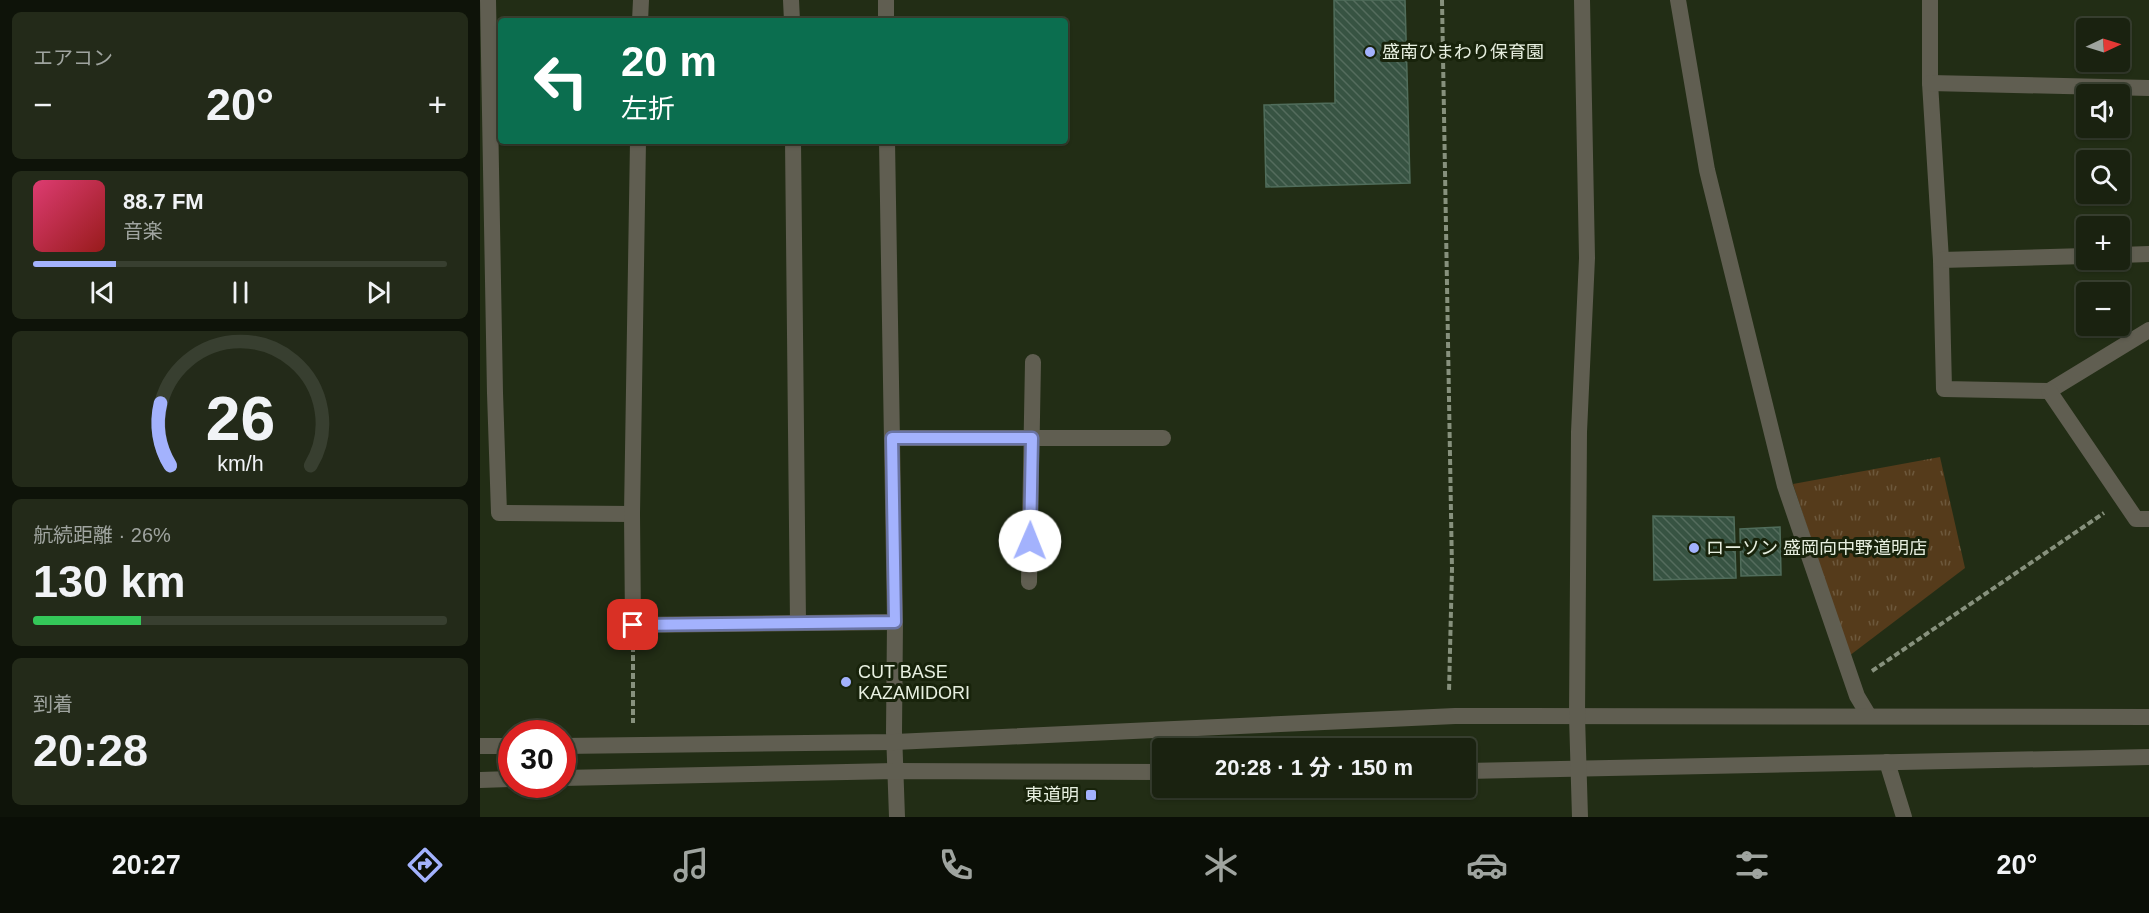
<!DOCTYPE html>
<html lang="ja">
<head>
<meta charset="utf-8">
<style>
  :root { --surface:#1a2210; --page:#232a19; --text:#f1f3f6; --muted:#9fa49f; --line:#383f30; --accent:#a3b2fd }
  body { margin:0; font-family:Arial,"Noto Sans JP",sans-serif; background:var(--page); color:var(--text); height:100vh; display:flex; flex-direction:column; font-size:22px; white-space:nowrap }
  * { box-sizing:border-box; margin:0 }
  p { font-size:20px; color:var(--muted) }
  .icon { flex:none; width:33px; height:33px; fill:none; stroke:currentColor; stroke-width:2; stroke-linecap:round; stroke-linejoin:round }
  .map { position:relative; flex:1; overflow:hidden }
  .side { display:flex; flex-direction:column; gap:12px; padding:12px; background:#0e1309; width:480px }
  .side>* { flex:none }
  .guide { position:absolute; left:18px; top:18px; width:570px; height:126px; border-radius:6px; box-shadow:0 2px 4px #0004,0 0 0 2px var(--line); background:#0b6e4f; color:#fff; overflow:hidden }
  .needle { width:39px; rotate:86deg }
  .tools { position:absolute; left:1596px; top:18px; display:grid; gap:12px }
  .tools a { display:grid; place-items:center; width:54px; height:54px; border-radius:6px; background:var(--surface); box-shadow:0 2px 4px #0004,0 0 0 2px var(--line); font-size:30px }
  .speed { position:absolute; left:18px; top:720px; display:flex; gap:12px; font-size:30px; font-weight:700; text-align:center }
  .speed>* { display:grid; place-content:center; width:78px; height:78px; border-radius:50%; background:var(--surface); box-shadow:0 2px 4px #0004,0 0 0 2px var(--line); line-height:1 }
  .speed .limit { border:9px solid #d22; background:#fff; color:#111 }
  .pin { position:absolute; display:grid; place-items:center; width:51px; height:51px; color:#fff; margin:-26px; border-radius:12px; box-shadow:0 3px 9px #0006 }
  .me { position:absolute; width:66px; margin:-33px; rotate:1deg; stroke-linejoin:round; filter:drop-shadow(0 0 4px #0008) }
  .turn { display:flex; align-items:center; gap:21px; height:126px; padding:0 24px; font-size:27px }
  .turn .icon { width:78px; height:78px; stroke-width:2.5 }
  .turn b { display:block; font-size:42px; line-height:51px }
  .big { font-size:45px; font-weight:700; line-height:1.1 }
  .side .widget { flex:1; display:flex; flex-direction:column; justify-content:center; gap:9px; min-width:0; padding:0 21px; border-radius:9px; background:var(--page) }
  .side .dial { align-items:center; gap:0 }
  .dial svg { height:156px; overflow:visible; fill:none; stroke:var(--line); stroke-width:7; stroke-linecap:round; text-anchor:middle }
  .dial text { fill:var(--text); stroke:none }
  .song { display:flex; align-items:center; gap:18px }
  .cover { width:72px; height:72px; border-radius:9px; background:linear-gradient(135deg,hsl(340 70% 55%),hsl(0 70% 35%)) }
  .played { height:6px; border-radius:3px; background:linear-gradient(90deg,var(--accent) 20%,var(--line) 20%) }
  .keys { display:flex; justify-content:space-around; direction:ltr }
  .heat { display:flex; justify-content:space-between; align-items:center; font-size:33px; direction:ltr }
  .charge { height:9px; border-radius:4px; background:linear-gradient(90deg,#34c759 26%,var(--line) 0) }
  .trip { position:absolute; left:672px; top:738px; width:324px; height:60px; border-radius:6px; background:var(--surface); box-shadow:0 2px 4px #0004,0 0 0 2px var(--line); font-weight:700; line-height:60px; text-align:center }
  .tab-bar { display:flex; height:96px; justify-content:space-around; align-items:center; background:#0a0e06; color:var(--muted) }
  .tab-bar .icon { width:42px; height:42px }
  .tab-bar .selected { color:var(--accent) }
  .tab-bar b { font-size:27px; color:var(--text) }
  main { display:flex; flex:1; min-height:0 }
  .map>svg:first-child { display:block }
</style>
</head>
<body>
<main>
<section class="side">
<div class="widget"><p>エアコン</p>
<div class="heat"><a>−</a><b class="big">20°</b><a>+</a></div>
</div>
<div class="widget">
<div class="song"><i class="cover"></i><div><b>88.7 FM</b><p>音楽</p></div></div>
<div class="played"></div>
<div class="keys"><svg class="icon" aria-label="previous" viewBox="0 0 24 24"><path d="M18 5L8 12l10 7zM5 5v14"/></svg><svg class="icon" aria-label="pause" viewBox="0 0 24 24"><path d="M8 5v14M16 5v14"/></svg><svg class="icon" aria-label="next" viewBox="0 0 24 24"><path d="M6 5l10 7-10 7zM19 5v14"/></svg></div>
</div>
<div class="widget dial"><svg viewBox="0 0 100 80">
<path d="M14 69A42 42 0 1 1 86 69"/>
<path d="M14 69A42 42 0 0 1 9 37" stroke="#a3b2fd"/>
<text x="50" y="56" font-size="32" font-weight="700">26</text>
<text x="50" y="72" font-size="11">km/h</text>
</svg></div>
<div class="widget"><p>航続距離 · 26%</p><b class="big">130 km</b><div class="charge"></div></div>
<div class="widget"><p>到着</p><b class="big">20:28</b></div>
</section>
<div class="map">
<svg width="1669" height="817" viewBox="0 0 1669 817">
  <defs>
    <pattern id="grass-tufts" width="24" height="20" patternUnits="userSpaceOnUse" patternTransform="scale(1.5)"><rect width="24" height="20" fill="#553b1b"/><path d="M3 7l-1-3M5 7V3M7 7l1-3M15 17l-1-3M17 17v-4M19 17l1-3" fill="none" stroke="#6d583c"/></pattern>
    <pattern id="building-back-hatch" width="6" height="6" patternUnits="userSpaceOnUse" patternTransform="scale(1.5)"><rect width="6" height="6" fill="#375342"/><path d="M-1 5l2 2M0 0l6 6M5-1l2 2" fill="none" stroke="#546c5d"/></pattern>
  </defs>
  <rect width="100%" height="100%" fill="#222d15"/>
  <path fill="url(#grass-tufts)" d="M1460 457 1485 568 1369 656 1313 484Z"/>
  <g fill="url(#building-back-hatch)" stroke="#506d5b" stroke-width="1.5">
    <path d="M854 0H925L930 183 786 187 784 105 855 103Z"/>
    <path d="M1173 516 1254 517 1256 578 1174 580Z"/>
    <path d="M1300 527 1301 575 1261 576 1260 529Z"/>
  </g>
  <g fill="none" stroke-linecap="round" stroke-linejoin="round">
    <g stroke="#87917d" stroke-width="4" stroke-dasharray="6 3" stroke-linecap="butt">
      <path d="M962 0 972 569 969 692"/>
      <path d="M153 646V723"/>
      <path d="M1392 671 1624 513"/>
    </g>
    <g stroke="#605e51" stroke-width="16">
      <path d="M8 0 15 393 19 513 152 514"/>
      <path d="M311 0 312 21"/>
      <path d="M406 0V21"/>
      <path d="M1198 0 1227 170 1305 486 1377 696 1389 716"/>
      <path d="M1450 0V83L1461 260 1464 389 1569 391 1669 330"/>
      <path d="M160 21 161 0"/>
      <path d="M1450 83 1669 88"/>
      <path d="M158 141 152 514 153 625 415 622"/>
      <path d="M313 141 318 623"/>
      <path d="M407 141 415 622 414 732 417 817"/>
      <path d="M1640 255 1669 254"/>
      <path d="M1461 260 1606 256"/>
      <path d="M1569 391 1656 519H1669"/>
      <path d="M412 438H683"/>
      <path d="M549 582 553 362"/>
      <path d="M1407 762 1424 817"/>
    </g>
    <g stroke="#605e51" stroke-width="16">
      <path d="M0 746H32"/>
      <path d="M82 746 415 742 975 716 1669 717"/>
      <path d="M986 771 1669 757"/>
      <path d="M82 778 415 771 682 772"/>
      <path d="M0 780 32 779"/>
      <path d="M1100 817 1097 716 1099 432 1107 258 1102 0"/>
    </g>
  </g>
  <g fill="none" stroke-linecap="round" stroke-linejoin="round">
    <g stroke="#6a74a4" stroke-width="15">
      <path id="route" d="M153 625 415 622 412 438H552L550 541"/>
    </g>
    <use href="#route" stroke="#a3b2fd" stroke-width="10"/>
  </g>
  <g fill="#a3b2fd" stroke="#18230b" stroke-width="2">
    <circle cx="890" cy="52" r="6"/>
    <circle cx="1214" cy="548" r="6"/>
    <circle cx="366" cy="682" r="6"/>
    <rect x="605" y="789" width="12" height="12" rx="3"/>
  </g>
  <g text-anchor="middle" stroke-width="6" stroke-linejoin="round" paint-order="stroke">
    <g font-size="18" fill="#e7efe0" stroke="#18230b" text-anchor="start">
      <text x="902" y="58">盛南ひまわり保育園</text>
      <text x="1226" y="554">ローソン 盛岡向中野道明店</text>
      <text x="378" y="678">CUT BASE<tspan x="378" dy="21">KAZAMIDORI</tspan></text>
      <text x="599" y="801" text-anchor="end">東道明</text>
    </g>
  </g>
</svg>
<div class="tools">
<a><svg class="needle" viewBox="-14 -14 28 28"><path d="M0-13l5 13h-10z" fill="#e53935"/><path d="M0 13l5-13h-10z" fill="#9fa49f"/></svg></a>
<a><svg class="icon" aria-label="sound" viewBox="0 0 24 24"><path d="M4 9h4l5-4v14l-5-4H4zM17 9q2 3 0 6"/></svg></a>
<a><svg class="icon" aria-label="search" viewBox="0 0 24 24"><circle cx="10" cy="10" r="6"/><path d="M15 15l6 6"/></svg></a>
<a>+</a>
<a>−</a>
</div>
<div class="speed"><div class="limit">30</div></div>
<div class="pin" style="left:153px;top:625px;background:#d93025"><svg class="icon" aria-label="arrive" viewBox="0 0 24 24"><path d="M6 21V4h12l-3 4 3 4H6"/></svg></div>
<svg class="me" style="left:550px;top:541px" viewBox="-20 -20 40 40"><circle r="19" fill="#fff"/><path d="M0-13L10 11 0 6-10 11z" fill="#a3b2fd"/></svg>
<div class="trip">20:28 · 1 分 · 150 m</div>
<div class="guide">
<div class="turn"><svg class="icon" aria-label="left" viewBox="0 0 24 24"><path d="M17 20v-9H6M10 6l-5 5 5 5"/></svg><div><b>20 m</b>左折</div></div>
</div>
</div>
</main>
<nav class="tab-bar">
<b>20:27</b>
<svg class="icon selected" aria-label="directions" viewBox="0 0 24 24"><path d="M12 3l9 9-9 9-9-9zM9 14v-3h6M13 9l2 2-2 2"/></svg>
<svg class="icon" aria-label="music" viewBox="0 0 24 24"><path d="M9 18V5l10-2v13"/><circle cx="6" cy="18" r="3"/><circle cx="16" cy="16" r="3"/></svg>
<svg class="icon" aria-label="phone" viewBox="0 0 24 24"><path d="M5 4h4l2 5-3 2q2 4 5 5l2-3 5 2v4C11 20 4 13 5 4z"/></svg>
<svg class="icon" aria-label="climate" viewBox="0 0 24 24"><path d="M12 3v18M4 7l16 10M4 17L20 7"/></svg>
<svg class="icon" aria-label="car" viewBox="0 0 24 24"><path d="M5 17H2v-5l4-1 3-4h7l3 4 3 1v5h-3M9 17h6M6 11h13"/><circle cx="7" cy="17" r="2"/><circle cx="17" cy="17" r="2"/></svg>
<svg class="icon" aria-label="filters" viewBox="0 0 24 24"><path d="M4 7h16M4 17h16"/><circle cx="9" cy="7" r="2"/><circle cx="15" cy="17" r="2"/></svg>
<b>20°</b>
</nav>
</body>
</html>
